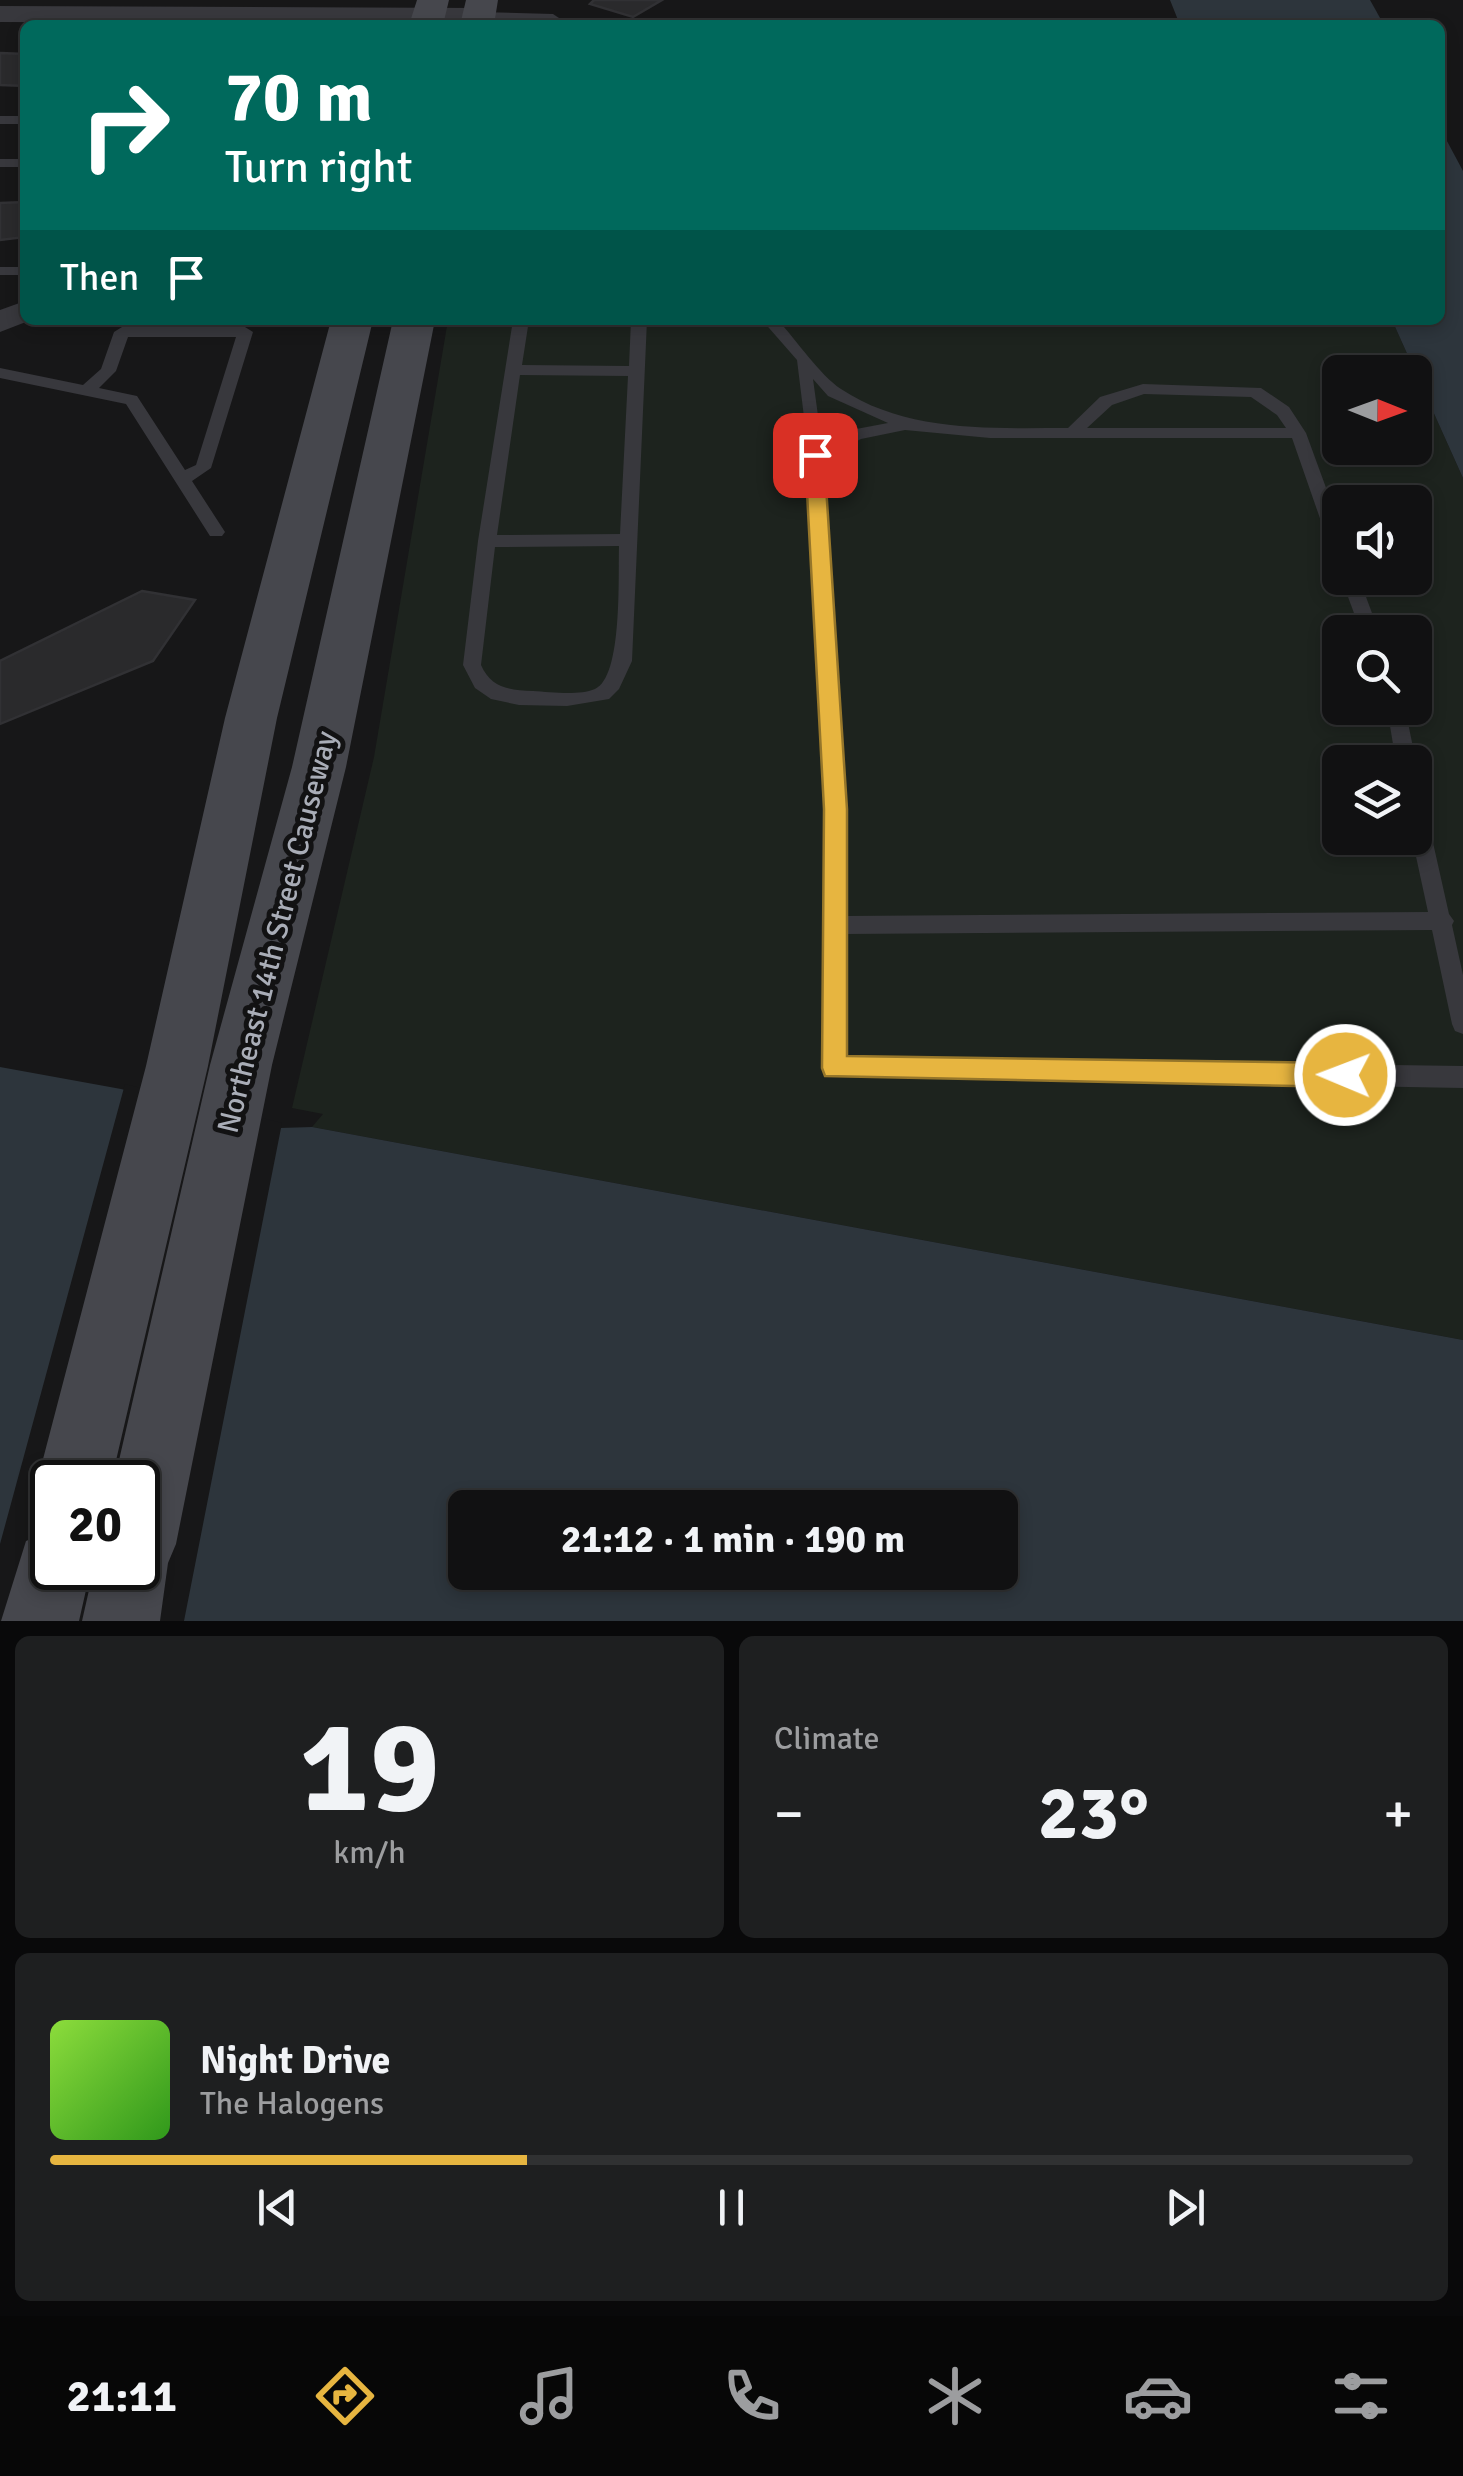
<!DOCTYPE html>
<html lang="en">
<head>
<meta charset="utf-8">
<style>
  :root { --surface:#111112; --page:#1e1f20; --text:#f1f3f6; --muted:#9c9d9f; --line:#303132; --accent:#e7b540 }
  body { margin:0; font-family:Signika,sans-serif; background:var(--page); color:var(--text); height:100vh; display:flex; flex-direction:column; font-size:38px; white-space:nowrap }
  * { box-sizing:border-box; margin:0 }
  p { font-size:32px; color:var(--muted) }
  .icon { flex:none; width:55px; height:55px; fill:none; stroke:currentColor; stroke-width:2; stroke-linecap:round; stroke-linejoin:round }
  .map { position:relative; height:1621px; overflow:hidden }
  .sheet { display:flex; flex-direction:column; gap:15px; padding:15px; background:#09090a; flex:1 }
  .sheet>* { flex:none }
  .top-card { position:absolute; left:20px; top:20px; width:1425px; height:305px; border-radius:15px; box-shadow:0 5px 15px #0003,0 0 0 2px var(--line); background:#00695c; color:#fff; overflow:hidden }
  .needle { width:65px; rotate:91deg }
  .tools { position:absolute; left:1322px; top:355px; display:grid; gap:20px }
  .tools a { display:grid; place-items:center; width:110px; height:110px; border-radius:15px; background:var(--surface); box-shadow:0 5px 15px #0003,0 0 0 2px var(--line); font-size:50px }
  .speed { position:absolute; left:30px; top:1460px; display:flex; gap:20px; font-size:50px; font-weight:700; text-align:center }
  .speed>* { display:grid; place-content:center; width:130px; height:130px; border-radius:50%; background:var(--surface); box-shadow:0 5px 15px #0003,0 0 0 2px var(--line); line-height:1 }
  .speed .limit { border:5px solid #111; border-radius:15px; background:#fff; color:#111 }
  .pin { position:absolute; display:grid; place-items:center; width:85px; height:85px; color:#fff; margin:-42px; border-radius:20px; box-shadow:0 5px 15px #0006 }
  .me { position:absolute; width:110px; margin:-55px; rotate:271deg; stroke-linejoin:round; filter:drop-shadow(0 0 8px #0008) }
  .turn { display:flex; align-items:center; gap:35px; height:210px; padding:0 40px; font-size:45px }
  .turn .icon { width:130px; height:130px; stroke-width:2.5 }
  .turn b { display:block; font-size:70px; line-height:85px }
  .then { display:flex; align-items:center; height:95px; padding:0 40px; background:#0003; gap:20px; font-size:38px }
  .big { font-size:75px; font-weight:800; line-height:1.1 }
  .sheet .tile { flex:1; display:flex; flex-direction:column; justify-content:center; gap:15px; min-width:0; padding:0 35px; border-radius:15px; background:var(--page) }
  .sheet .dial { align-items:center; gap:0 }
  .dial b { font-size:130px; line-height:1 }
  .song { display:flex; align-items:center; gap:30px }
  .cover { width:120px; height:120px; border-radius:15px; background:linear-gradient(135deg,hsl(90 70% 55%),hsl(110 70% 35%)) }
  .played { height:10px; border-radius:5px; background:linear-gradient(90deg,var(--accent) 35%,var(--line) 35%) }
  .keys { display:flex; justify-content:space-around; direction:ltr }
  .heat { display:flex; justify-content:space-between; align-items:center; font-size:55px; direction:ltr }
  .sheet .tiles { flex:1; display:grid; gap:15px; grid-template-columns:1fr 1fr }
  .tile:last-child { grid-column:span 2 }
  .trip { position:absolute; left:448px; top:1490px; width:570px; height:100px; border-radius:15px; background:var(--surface); box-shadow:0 5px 15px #0003,0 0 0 2px var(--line); font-weight:800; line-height:100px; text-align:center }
  .tab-bar { display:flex; height:160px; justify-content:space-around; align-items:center; background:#070707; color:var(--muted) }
  .tab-bar .icon { width:70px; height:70px }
  .tab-bar .on { color:var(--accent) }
  .tab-bar b { font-size:45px; color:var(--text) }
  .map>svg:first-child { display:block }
</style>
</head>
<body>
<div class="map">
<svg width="1463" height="1621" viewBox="0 0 1463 1621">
  <rect width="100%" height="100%" fill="#171718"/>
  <path fill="#1d231e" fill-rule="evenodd" d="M448 320H1392L1463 478V1340L312 1127 323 1114 292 1108 374 757ZM1340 372H1415V448H1340ZM1340 502H1415V578H1340ZM1340 632H1415V708H1340ZM1340 762H1415V838H1340Z"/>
  <g fill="#2d353c" fill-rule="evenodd">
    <path d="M1170 0H1370L1384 25H1180Z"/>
    <path d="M1440 128 1463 171V478L1392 320H1440Z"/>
    <path d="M0 1067 121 1089 280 1128 312 1127 1463 1340V1621H0ZM52 1482H138V1568H52ZM465 1508H1000V1572H465Z"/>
  </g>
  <path fill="#171718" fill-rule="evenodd" d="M125 1084 282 1123 184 1621H0V1544ZM52 1482H138V1568H52Z"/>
  <g fill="#2a2a2c" stroke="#313134" stroke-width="2.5">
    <path d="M594 0H662L633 17 590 4Z"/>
    <path d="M0 53 25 54V86L0 85Z"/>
    <path d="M25 202V237L0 240V203Z"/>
    <path d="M1134 320H1220L1221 323H1135Z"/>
    <path d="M142 591 195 600 153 661 0 724V661Z"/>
  </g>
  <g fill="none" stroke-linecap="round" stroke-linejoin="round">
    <g fill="#38383d" fill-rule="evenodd">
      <path d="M479 12 553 14 559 18 558 25H546L547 21 475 19 473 16Z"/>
      <rect x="0" y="116" width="25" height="8"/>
      <rect x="0" y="159" width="25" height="8"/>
      <rect x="0" y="267" width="25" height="8"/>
      <path d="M513 320H529L522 365 629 366 631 320H647L632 661 619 689 609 699 567 706 519 705 491 699 475 688 463 665 478 541ZM520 375 628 376 620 534 497 535ZM619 546C618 575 623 677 595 689 578 696 551 692 533 691 509 690 491 688 481 665L495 547Z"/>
      <path d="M762 320H778C796 340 820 375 841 389 907 433 993 428 1068 428L1100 397 1143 384 1261 388 1289 407 1306 433 1340 526V556L1331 550 1292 438H990L905 430 861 439 823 458 846 809V916L1428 912 1412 838H1415V799L1422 801 1425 807 1449 914 1454 921 1452 925 1463 975V1034L1455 1031 1452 1024 1432 930 846 934V1057L1463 1066V1088L835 1077 827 1074 824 1067 826 809 804 417 797 360ZM813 379 828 396 888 423 851 430 822 445ZM1144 394 1251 397 1277 415 1286 428H1087L1112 405Z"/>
      <path d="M122 327H245L253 332 211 468 192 481 225 532 222 536H210L126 404 0 378V368L83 385 101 369 114 332ZM128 337H236L196 465 185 470 137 396 99 388 116 371Z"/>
      <path d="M1341 578H1359L1379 632H1361Z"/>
      <path d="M1387 708H1405L1416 762 1415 763 1396 762Z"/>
    </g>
    <g fill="#38383d" fill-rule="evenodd">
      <path d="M0 6 479 8 492 16 479 24 0 22Z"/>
      <path d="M25 301V320H31L0 332V310Z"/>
    </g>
    <g fill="#46474d" fill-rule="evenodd">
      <path d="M417 0H449L443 25H409Z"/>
      <path d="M466 0H498L494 25H460Z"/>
      <path d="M331 320H373L277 718 208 1066 111 1482H52V1510L37 1482 146 1066 225 718Z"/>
      <path d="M393 320H435L346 767 272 1065 176 1544 168 1563 160 1621H82L94 1568H138V1482H114L210 1065 292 767Z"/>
      <path d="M52 1530V1568H91L79 1621H1L26 1541Z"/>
    </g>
  </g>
  <path fill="#e7b540" stroke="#96762a" stroke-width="2.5" d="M815 449 824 455 847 809V1056L1345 1063 1354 1067 1358 1075 1354 1084 1345 1087 825 1076 822 1068 824 809 805 455Z"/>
  <g text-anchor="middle" stroke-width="10" stroke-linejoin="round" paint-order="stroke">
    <g font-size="30" fill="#a9adb7" stroke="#121213">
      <text transform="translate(277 932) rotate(-76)" y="10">Northeast 14th Street Causeway</text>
    </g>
  </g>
</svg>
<div class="tools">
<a><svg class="needle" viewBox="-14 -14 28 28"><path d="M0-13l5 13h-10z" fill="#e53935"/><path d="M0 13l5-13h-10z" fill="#9c9d9f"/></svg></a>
<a><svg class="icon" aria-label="sound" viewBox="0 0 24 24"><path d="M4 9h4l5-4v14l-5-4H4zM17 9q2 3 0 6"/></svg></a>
<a><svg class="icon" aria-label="search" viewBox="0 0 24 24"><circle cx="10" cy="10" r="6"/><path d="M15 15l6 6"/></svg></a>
<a><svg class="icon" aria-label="layers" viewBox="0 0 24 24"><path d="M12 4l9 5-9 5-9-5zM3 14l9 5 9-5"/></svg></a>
</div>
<div class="speed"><div class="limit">20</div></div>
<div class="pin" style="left:815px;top:455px;background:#d93025"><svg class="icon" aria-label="arrive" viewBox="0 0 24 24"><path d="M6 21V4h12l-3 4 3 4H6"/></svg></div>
<svg class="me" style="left:1345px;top:1075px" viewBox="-20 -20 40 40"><circle r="17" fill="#e7b540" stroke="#fff" stroke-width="3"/><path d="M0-11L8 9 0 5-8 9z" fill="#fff"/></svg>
<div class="trip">21:12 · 1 min · 190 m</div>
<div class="top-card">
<div class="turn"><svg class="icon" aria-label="right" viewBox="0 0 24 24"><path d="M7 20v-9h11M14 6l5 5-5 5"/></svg><div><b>70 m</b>Turn right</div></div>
<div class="then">Then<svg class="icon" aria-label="arrive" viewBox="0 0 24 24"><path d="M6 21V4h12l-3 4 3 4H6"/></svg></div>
</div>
</div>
<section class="sheet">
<div class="tiles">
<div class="tile dial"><b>19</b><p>km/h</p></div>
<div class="tile"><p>Climate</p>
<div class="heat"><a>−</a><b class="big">23°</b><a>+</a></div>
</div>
<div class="tile">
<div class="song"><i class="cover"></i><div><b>Night Drive</b><p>The Halogens</p></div></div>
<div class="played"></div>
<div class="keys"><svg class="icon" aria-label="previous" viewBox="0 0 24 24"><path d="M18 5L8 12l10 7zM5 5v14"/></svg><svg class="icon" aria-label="pause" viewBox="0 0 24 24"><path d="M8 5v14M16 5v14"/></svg><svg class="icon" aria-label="next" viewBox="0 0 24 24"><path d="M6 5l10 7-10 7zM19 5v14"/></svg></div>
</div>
</div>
</section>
<nav class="tab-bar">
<b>21:11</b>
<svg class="icon on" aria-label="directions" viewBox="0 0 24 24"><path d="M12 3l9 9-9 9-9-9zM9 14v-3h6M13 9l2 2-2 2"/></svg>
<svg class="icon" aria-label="music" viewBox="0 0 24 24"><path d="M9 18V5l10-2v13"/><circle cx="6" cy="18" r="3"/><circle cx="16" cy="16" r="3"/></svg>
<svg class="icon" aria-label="phone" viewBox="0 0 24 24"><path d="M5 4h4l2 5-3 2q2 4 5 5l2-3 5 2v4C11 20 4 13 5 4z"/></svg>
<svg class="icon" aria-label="climate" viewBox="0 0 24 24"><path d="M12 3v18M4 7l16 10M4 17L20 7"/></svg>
<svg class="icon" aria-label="car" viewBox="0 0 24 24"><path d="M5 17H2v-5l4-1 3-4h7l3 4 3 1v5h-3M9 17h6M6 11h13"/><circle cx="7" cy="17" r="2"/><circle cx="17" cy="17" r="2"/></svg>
<svg class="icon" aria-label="filters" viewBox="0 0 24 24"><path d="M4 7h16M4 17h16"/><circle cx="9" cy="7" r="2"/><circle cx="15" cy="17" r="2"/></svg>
</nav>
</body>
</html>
